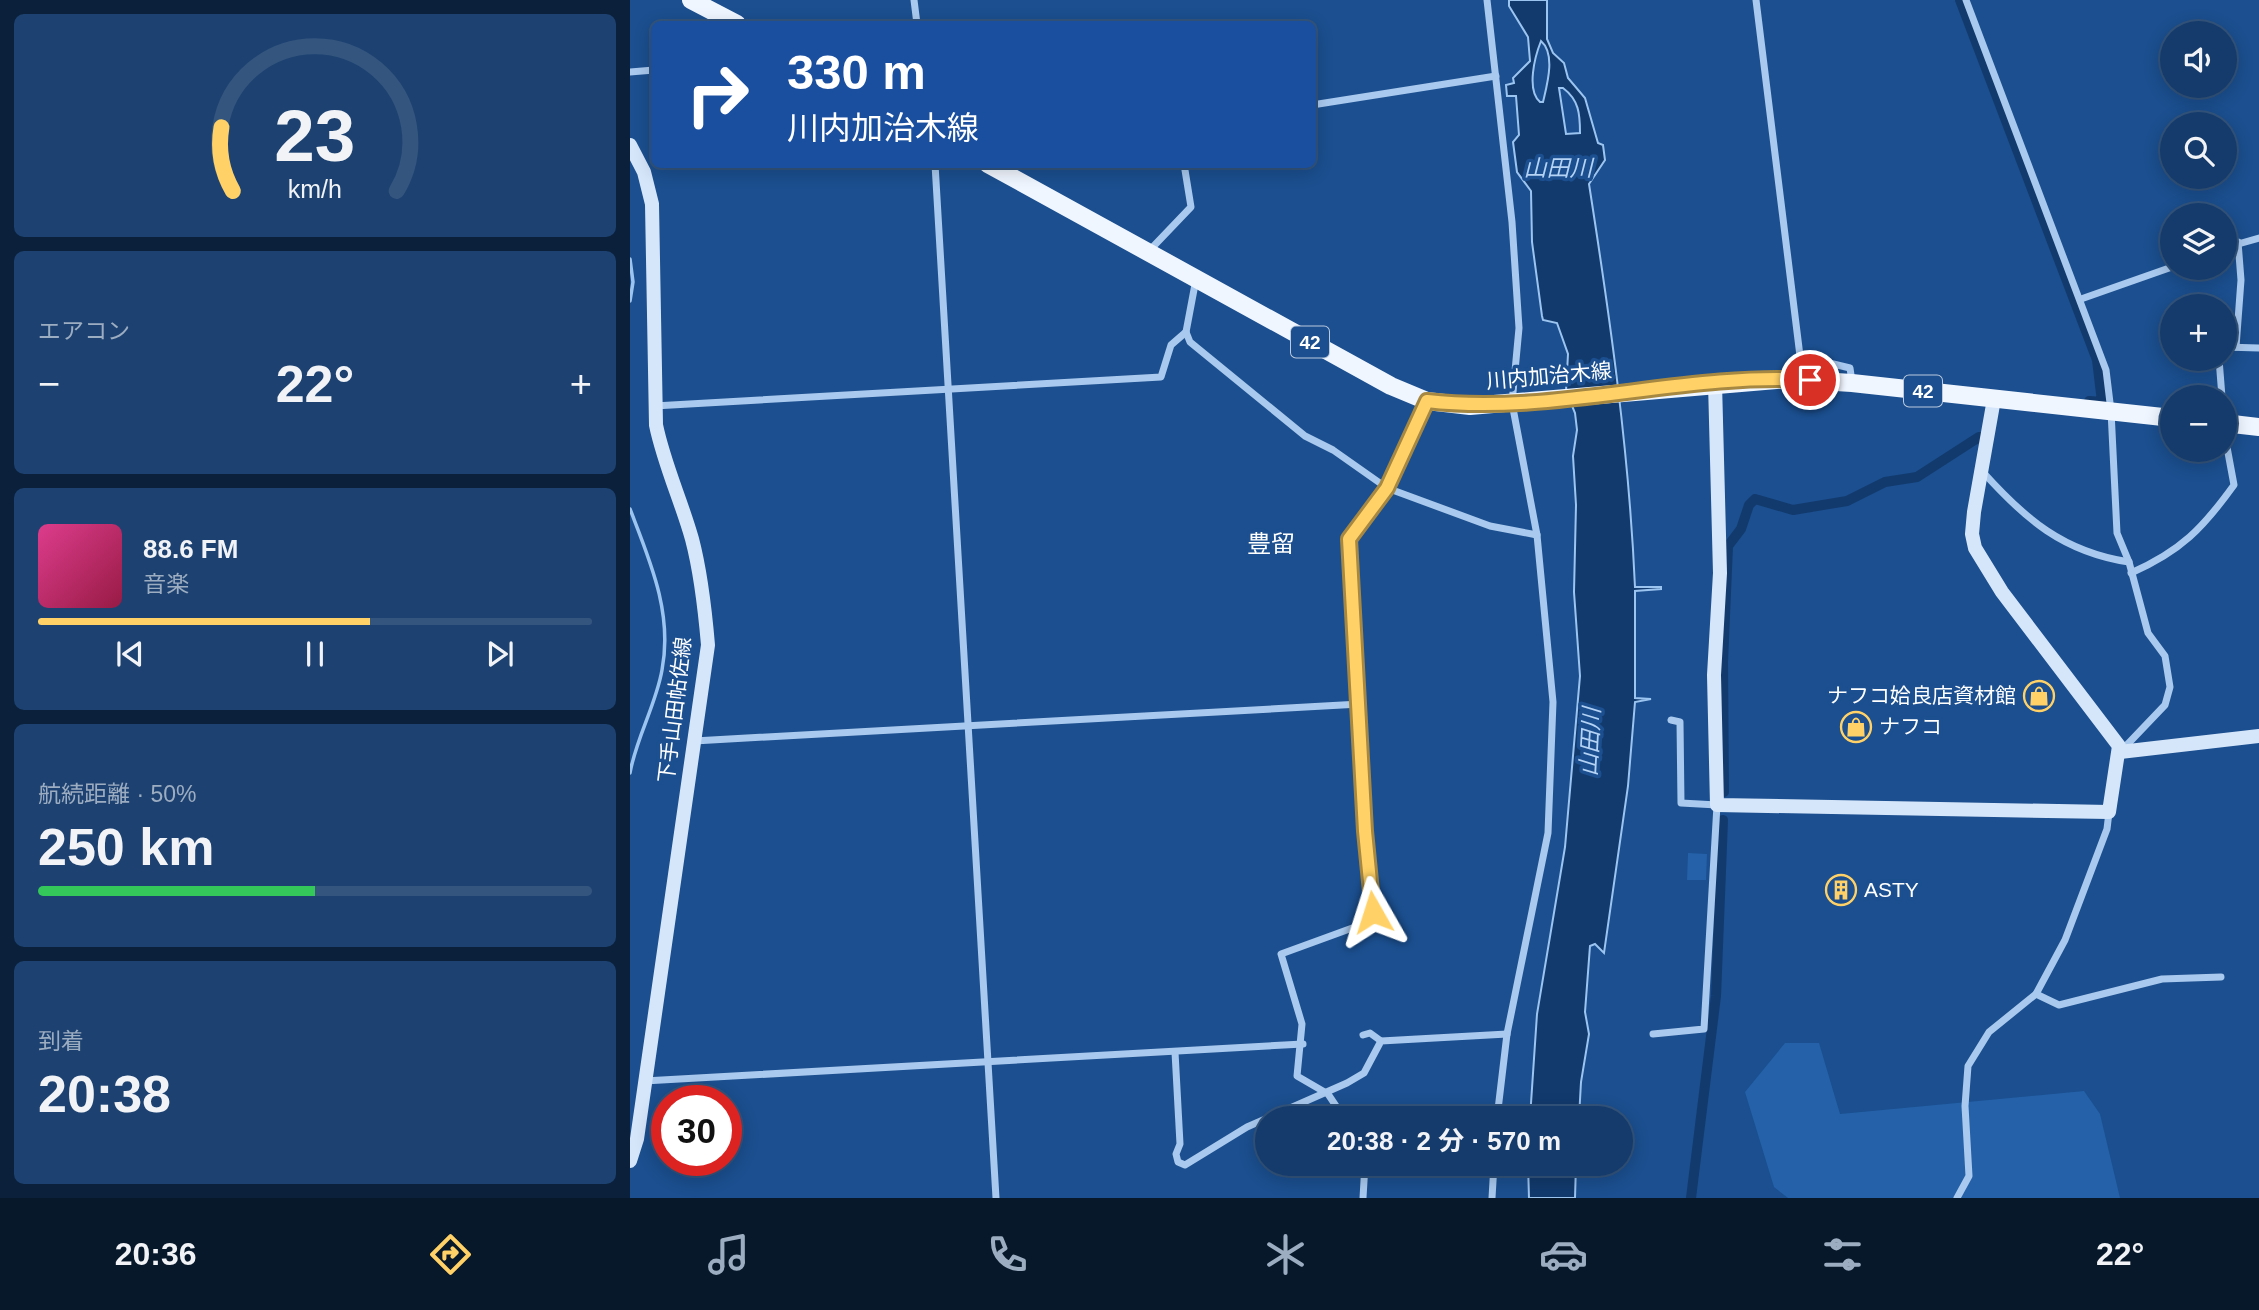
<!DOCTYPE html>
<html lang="ja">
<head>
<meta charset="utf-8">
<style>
  :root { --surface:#143b6b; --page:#1d4271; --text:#f1f3f6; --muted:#9dadc1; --line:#33557e; --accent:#ffd166 }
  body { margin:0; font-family:Helvetica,"Noto Sans JP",sans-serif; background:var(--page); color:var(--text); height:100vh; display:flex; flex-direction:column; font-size:26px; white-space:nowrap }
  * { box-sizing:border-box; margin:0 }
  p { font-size:23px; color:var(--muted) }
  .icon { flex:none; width:38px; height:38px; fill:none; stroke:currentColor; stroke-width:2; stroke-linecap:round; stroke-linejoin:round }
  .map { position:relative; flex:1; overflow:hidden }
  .details { display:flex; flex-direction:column; gap:14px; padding:14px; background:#0b203b; width:630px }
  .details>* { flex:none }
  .guide { position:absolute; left:21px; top:21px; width:665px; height:147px; border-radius:10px; box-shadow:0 4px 18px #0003,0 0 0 2px var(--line); background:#1a4fa0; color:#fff; overflow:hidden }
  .buttons { position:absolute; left:1530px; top:21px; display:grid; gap:14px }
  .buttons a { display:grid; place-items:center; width:77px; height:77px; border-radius:50%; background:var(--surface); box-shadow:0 4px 18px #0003,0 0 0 2px var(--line); font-size:35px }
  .speed { position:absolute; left:21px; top:1085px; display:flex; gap:14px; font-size:35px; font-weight:700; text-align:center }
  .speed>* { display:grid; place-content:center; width:91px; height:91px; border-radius:50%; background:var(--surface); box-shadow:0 4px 18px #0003,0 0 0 2px var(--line); line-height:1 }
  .speed .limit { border:10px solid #d22; background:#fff; color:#111 }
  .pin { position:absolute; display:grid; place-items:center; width:60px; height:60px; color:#fff; margin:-30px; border:4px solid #fff; border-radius:50%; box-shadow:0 2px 7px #0007 }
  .me { position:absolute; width:77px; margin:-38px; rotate:354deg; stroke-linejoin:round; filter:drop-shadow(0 0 5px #0008) }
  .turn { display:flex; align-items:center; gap:24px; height:147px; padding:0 21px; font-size:32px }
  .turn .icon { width:91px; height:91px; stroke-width:2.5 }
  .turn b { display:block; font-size:49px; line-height:60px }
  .big { font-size:52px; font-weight:700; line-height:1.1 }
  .details .tile { flex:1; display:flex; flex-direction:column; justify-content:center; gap:10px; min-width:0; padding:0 24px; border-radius:10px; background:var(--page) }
  .details .dial { align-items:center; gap:0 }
  .dial svg { height:182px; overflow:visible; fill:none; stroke:var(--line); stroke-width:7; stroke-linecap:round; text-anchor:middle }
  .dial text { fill:var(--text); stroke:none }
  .song { display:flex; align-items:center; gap:21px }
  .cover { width:84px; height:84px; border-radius:10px; background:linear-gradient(135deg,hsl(330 70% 55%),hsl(340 70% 35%)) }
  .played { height:7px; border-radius:4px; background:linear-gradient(90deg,var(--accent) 60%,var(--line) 60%) }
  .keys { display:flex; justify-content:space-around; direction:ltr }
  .heat { display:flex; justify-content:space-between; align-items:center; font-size:38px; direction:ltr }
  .charge { height:10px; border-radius:5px; background:linear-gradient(90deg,#34c759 50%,var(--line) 0) }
  .trip { position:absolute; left:625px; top:1106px; width:378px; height:70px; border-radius:35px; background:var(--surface); box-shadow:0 4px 18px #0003,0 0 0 2px var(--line); font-weight:700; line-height:70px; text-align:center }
  .tab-bar { display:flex; height:112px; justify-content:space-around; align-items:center; background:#08182b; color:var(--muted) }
  .tab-bar .icon { width:49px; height:49px }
  .tab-bar .current { color:var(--accent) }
  .tab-bar b { font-size:32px; color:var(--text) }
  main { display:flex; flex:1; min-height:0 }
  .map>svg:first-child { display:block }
</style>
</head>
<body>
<main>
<section class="details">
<div class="tile dial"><svg viewBox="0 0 100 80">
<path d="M14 69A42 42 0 1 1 86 69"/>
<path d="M14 69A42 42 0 0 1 9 41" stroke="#ffd166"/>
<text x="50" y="56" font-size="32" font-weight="700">23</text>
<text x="50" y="72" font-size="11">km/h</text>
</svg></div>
<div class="tile"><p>エアコン</p>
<div class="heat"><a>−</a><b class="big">22°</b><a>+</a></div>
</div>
<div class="tile">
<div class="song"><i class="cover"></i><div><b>88.6 FM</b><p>音楽</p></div></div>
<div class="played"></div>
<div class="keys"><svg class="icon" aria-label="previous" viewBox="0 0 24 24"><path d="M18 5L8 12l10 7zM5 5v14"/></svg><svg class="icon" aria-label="pause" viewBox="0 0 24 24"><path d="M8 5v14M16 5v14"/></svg><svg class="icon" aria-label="next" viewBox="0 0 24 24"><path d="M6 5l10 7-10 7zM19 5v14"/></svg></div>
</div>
<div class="tile"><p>航続距離 · 50%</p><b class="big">250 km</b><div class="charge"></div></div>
<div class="tile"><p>到着</p><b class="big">20:38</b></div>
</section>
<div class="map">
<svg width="1629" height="1198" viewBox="0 0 1629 1198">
  <rect width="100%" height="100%" fill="#1b4f8f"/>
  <g fill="#2461a8">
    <path d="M1058 853 1077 854 1076 880H1057Z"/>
    <path d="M1155 1043H1189L1210 1114 1454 1091 1470 1114 1490 1198H1158L1144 1187 1115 1092Z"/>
  </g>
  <g fill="#123a6d" stroke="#9cc4f0" stroke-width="2" fill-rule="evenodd">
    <path d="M879 0H917V39L923 53 934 63 938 78 955 98 968 143 973 145 975 160 959 184C980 318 999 451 1005 587H1031V589L1005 591V698L1021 699 1005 702 998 786 974 953 965 944 960 946 955 1012 959 1034 951 1082 949 1118H900L907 1014 935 847 950 676 944 592 946 505 943 456 947 430 945 413 936 391 938 354 927 323 913 320 912 316 902 242 901 191 887 172 883 142 889 135 886 96H877L876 85 884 83 883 78 900 61 898 37 879 6ZM911 41C926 54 917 85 913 102H910C896 90 905 56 911 41ZM929 88H933C949 100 950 114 950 133L936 134Z"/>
    <path d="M898 1164H946L945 1198H899Z"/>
  </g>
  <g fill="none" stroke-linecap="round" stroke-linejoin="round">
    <g stroke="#9cc4f0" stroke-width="3.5">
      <path d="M0 259 3 282 0 301"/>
      <path d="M0 509C20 561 43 613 32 670 26 705 6 738 0 773"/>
    </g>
    <g stroke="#123a6d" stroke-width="10">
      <path d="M1330 0 1467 360 1472 402 1459 401"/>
      <path d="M1094 792 1093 662 1098 546 1111 529 1119 505 1125 499 1163 510 1217 501 1255 482 1287 477 1349 437"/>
      <path d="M1061 1198 1086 996 1093 820"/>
    </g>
    <g stroke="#a9c9ee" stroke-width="7">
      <path d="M284 0 287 24"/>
      <path d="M857 0 882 222 889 328 882 403 907 535 923 702 918 833 877 1034 867 1118"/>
      <path d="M1126 0 1170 356 1220 368 1222 382"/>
      <path d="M1336 0 1476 370 1481 411 1487 533 1499 562 1518 633 1535 656 1540 687 1535 705 1493 749"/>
      <path d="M0 72 24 70"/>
      <path d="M682 105 866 76"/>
      <path d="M305 164 366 1198"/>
      <path d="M1594 248 1629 238"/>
      <path d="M518 252 561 207 554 164"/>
      <path d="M566 279 556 332 560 342 675 436 703 450 757 488 860 526 907 535"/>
      <path d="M1451 299 1542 267"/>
      <path d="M1594 347 1629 348"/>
      <path d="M1606 347 1611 280 1608 242"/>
      <path d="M1589 359 1592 397"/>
      <path d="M24 406 531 377 541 345 556 332"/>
      <path d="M1352 471C1395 519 1433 552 1499 562"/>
      <path d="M1501 573C1551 551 1573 528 1604 485L1594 431"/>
      <path d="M64 741 730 704"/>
      <path d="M1406 994 1429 1005 1532 979 1591 977"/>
      <path d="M1023 1034 1074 1029 1087 805 1051 803 1050 722 1041 720"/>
      <path d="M733 1035 740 1033 751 1041"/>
      <path d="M545 1052 550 1144 546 1154 548 1162 555 1165 617 1127 717 1083 734 1073 751 1041 877 1034"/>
      <path d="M14 1081 673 1044"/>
      <path d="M714 1118 698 1094 667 1076 672 1024 651 954 736 923 743 913 735 831 719 539 757 488 796 403"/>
      <path d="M733 1198 735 1164"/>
      <path d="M862 1198 864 1164"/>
      <path d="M1327 1198 1339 1176 1335 1106 1338 1066 1359 1032 1406 994 1435 940 1477 829 1479 812"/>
    </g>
    <g stroke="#d6e6fa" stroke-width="14">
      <path d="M0 145 14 172 22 204 26 425C34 464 51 500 62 539 71 573 75 610 78 645L7 1139 0 1161"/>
      <path d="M1085 383 1090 573 1084 675 1087 805 1479 812 1489 746 1372 592 1345 548 1342 534 1344 512 1364 399"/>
      <path d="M1490 752 1629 736"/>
    </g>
    <g stroke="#f0f6ff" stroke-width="18">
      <path d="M61 0 107 24"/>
      <path d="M358 164 761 386 797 401 840 406 1158 379 1222 383 1542 418"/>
      <path d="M1594 423 1629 427"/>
    </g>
  </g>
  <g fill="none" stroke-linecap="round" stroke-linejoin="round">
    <g stroke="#a68842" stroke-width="18">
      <path id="route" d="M743 912 735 831 719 539 757 488 797 401C924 416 1052 372 1180 380"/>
    </g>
    <use href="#route" stroke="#ffd166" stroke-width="12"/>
  </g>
  <defs>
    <g id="shop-ring" transform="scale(1.575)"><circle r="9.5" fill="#1b4f8f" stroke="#ffd166" stroke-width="1.5"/><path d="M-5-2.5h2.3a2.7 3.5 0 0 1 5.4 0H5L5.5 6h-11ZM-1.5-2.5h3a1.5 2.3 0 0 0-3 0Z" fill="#ffd166"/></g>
    <g id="building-ring" transform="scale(1.575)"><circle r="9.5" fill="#1b4f8f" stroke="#ffd166" stroke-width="1.5"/><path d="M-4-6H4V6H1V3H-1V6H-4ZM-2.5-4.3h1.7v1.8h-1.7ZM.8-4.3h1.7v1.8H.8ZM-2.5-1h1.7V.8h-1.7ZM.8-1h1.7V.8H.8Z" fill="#ffd166"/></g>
  </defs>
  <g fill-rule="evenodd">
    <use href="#shop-ring" x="1409" y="696"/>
    <use href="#shop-ring" x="1226" y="727"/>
    <use href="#building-ring" x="1211" y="890"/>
  </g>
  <g text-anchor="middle" stroke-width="7" stroke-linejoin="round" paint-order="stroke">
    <g fill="#1b4f8f" stroke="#bbcadd" stroke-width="2">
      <rect x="661" y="326.5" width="38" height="31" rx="5"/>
      <rect x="1274" y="375.5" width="38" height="31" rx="5"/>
    </g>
    <g font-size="19" font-weight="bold" fill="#fff">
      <text x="680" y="349">42</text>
      <text x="1293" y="398">42</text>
    </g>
    <g font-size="21" fill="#fff" stroke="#1b4f8f">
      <text transform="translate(919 376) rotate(-5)" y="7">川内加治木線</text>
      <text transform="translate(45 710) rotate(-83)" y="7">下手山田帖佐線</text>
    </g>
    <g font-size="21" fill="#fff" stroke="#1b4f8f" text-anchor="start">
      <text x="1386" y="703" text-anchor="end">ナフコ姶良店資材館</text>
      <text x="1249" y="734">ナフコ</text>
      <text x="1234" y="897">ASTY</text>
    </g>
    <g font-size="23" font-style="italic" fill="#b5d3f5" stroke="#1b4f8f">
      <text x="928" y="176">山田川</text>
      <text transform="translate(960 742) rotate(-87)" y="8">山田川</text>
    </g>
    <g font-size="24" fill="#fff" stroke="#1b4f8f">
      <text x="641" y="552">豊留</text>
    </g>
  </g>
</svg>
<div class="buttons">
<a><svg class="icon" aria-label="sound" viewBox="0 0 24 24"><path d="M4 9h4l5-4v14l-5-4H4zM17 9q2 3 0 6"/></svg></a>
<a><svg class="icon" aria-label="search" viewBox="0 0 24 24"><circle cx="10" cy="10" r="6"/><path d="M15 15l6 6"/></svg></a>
<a><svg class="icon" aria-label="layers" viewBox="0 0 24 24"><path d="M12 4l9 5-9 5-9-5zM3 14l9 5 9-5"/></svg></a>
<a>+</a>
<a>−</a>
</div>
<div class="speed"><div class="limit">30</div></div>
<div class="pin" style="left:1180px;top:380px;background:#d93025"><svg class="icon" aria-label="arrive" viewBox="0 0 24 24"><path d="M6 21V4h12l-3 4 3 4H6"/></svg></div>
<svg class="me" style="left:743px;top:912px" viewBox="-20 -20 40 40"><path d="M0-17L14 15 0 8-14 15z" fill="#ffd166" stroke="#fff" stroke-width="4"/></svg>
<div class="trip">20:38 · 2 分 · 570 m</div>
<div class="guide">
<div class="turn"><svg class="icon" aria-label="right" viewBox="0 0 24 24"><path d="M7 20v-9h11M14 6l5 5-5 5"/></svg><div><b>330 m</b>川内加治木線</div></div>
</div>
</div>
</main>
<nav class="tab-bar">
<b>20:36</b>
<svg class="icon current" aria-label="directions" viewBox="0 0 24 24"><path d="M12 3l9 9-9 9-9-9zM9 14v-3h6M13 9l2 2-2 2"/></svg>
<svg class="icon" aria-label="music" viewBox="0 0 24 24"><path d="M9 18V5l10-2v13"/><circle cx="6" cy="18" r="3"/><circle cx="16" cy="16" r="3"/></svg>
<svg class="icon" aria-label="phone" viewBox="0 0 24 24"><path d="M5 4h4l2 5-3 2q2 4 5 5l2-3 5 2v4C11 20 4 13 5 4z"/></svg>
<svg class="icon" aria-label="climate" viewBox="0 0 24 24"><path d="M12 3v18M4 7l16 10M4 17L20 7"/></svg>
<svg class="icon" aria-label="car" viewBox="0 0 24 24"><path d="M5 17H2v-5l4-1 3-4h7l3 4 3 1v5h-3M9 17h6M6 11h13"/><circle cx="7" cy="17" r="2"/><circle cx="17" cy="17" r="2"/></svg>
<svg class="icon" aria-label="filters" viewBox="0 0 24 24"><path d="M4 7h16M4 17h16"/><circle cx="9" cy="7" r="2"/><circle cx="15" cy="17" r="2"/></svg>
<b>22°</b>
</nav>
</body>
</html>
